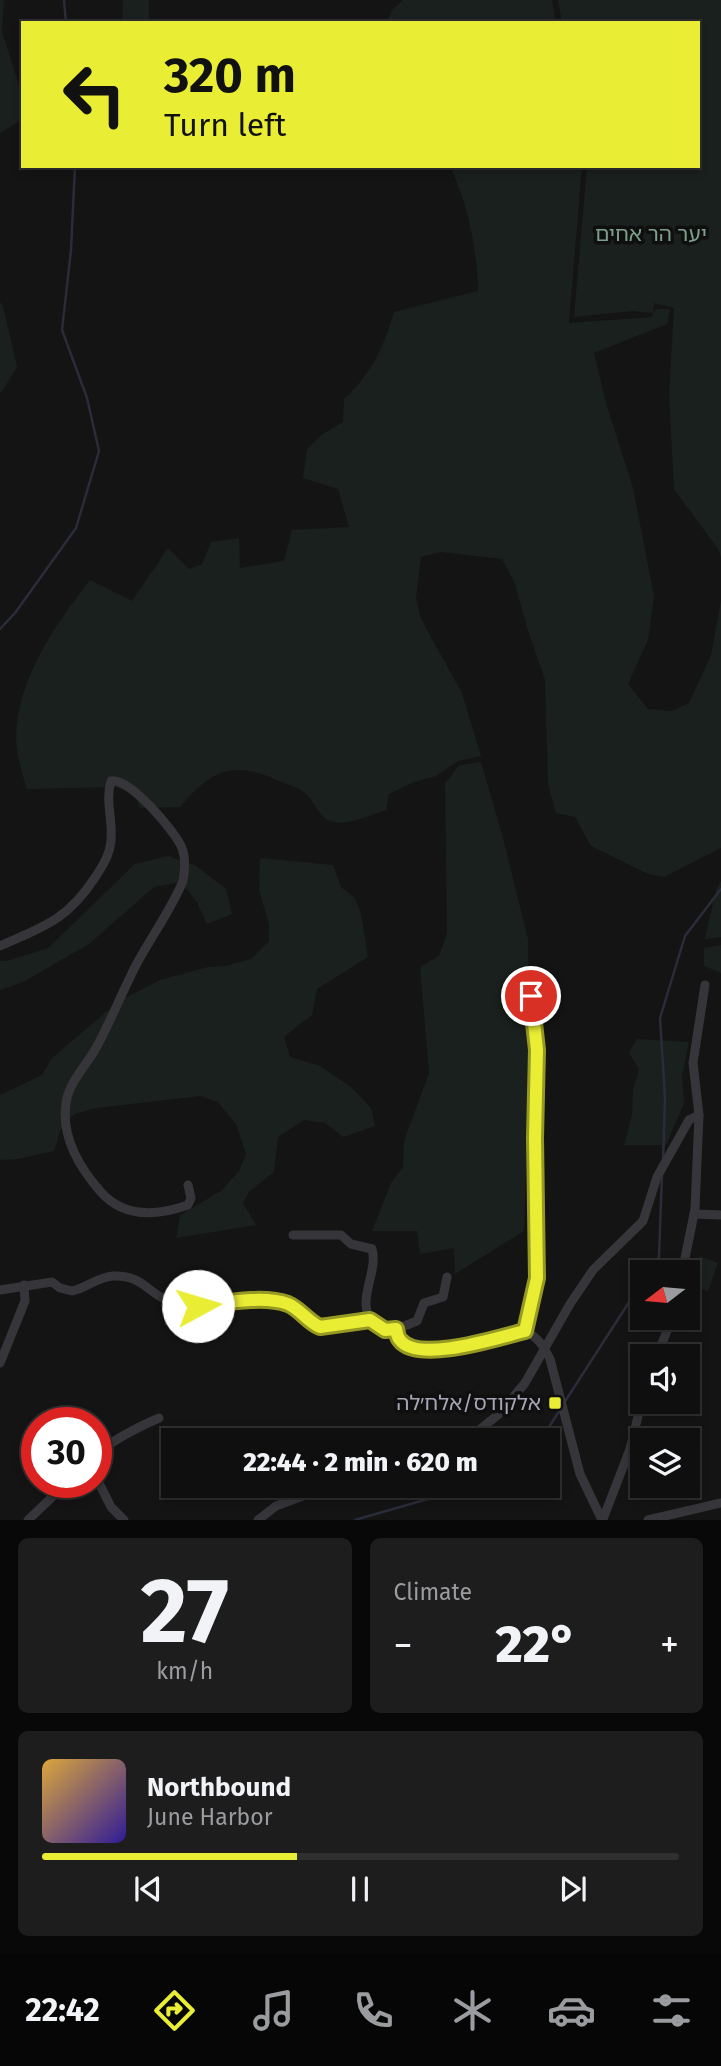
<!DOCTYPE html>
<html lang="en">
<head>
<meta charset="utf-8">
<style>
  :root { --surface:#0f0f10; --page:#1d1d1e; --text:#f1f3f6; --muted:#9b9c9f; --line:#2f2f30; --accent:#e9ed34 }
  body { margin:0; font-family:"Fira Sans","Noto Sans Hebrew",sans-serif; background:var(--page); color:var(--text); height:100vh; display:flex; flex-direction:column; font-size:26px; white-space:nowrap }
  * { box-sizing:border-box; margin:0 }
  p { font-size:23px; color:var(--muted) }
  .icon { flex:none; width:38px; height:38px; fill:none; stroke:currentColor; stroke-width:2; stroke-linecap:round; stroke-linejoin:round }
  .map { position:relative; height:1520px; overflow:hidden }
  .sheet { display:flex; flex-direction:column; gap:18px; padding:18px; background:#080809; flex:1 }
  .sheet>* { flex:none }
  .banner { position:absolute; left:21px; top:21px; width:679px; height:147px; border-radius:0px; box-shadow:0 4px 10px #0003,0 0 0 2px var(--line); background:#e9ed34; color:#111; overflow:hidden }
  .needle { width:46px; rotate:254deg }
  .tools { position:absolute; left:630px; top:1260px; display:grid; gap:14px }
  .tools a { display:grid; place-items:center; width:70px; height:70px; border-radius:0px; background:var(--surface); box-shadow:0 4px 10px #0003,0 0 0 2px var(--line); font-size:35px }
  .speed { position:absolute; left:21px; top:1407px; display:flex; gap:14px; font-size:35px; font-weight:700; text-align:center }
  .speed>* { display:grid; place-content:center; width:91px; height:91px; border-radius:50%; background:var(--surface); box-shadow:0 4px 10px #0003,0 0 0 2px var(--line); line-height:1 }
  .speed .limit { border:10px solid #d22; background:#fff; color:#111 }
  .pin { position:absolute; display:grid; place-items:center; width:60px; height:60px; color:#fff; margin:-30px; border:4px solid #fff; border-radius:50%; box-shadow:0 2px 7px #0007 }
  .me { position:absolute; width:77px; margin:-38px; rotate:84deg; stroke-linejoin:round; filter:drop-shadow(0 0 5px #0008) }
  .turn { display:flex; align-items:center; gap:24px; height:147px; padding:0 28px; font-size:32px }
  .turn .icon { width:91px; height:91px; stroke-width:2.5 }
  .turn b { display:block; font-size:49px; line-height:60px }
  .big { font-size:52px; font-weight:800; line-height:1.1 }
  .sheet .tile { flex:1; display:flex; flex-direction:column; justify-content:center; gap:10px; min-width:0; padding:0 24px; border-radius:10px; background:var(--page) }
  .sheet .dial { align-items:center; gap:0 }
  .dial b { font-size:91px; line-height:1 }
  .song { display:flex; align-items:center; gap:21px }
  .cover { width:84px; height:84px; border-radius:10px; background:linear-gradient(135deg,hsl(40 70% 55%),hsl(250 70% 35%)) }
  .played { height:7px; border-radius:4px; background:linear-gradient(90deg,var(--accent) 40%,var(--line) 40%) }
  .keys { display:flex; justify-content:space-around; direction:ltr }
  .heat { display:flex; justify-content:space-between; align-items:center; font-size:38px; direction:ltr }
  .sheet .tiles { flex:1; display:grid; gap:18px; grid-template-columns:1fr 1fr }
  .tile:last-child { grid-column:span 2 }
  .trip { position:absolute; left:161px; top:1428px; width:399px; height:70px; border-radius:0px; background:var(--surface); box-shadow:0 4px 10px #0003,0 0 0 2px var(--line); font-weight:800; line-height:70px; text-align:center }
  .menu { display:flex; height:112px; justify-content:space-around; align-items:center; background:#060606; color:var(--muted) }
  .menu .icon { width:49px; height:49px }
  .menu .active { color:var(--accent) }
  .menu b { font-size:32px; color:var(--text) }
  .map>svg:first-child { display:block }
</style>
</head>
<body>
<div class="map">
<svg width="721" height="1520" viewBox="0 0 721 1520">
  <rect width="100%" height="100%" fill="#141415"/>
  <g fill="#1a201d">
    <path d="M0 0H4L2 32 21 91 23 119 0 133Z"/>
    <path d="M123 0H149V23H122Z"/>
    <path d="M403 0H552L556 23H386L392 10Z"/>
    <path d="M558 0H721V557L718 549 674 489 669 395 674 308 654 303 653 313 656 309H670L667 324 594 353 606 403 633 488 654 596 648 640 628 684 648 709 672 711 689 703 711 655 721 601V848L664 877 648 874 591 846 575 817 556 813 548 784 545 680 527 627 515 584 502 559 441 552 421 557 416 598 421 619 462 693 481 756 458 761 436 776 412 783 389 794 386 810C370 815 344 828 328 820 318 815 313 799 304 792 297 787 286 784 279 781 233 760 212 769 180 807L140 808 134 794 116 787 27 789C22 773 16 753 16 736 18 677 56 624 90 580L132 601 168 548 189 569 202 564 211 542 239 538 240 568 284 561 292 530 349 527 338 489 303 478 307 449 321 435 343 422 344 399C371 375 384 346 394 312L478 291C477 248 468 205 450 166H582L569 323 652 317 653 313 633 311 574 317 587 166H698V23H562Z"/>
    <path d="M0 302 3 306 17 367 0 394Z"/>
    <path d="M481 762 503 838 528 939 529 1077 524 1231 455 1274 454 1248 420 1254 417 1231H372L391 1183 403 1167 404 1141 429 1073 420 967 439 956 447 933 445 784 459 765Z"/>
    <path d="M168 856 196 866 226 889 232 914 207 924 197 902 181 882 154 887 89 944 23 982 0 990V961H7L48 948 135 864Z"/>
    <path d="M260 858 333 865 341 887 355 898 361 914 368 957 317 989 312 1015 284 1037 290 1057 320 1066 351 1087 371 1108 375 1126 343 1137 325 1123 304 1120 278 1137 274 1172 249 1192 243 1203 256 1225 176 1238 180 1215 221 1191 239 1171 246 1154 236 1124 218 1102 201 1096 96 1108 74 1114 60 1131 54 1151 18 1159 0 1160V1095L42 1075 52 1058 119 1001 160 980 208 967 225 966 251 959 269 941V924L259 890Z"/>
    <path d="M721 881V937L705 939 716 890Z"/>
    <path d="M721 945V973L704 966V948Z"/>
    <path d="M637 1039 689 1042 682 1076 684 1103 666 1145H624L632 1115 633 1089 639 1069 629 1053Z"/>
    <path d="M700 1256 718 1263 708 1291 690 1285Z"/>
  </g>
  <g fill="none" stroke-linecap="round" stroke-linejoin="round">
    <g stroke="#2a2d39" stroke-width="2.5">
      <path d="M64 0 66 23"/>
      <path d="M0 629 15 613 76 528 99 451 87 398 62 330 71 250 75 166"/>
      <path d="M663 1161 665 1098 660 1018 685 936 721 889"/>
      <path d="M649 1272 659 1257 662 1174"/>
      <path d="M564 1403 642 1282"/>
      <path d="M541 1440 561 1408"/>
      <path d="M355 1520 473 1486"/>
    </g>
    <g stroke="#36353a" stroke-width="9">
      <path d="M0 946C43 927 67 920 94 879 102 867 110 855 111 840 113 820 105 800 111 781 129 777 175 831 182 848 186 859 185 870 183 881 171 910 151 937 136 965 122 992 111 1021 96 1048 86 1066 69 1082 66 1103 61 1137 79 1167 100 1191 123 1218 157 1216 188 1205L191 1198 188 1185"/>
      <path d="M694 1214 721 1215"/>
      <path d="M293 1235H341L351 1244 372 1249C379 1273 353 1305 375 1324 388 1336 403 1326 417 1321L424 1303 443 1297 447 1277"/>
      <path d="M684 1272V1263L695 1209 699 1115 693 1063 705 985"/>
      <path d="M0 1290 52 1282 60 1288 72 1291C87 1288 97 1277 113 1276 146 1275 147 1296 176 1303 211 1311 248 1294 284 1303 298 1307 307 1321 320 1327L370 1320"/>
      <path d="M396 1329C397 1333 397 1337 400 1340 418 1364 500 1337 525 1331 538 1337 544 1347 550 1359L580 1474 602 1520"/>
      <path d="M525 1331 537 1278 535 1138 537 1050 531 996"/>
      <path d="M657 1356 672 1318"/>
      <path d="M0 1363 25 1301 24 1285"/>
      <path d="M467 1440 499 1414 525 1383 570 1304 593 1270 643 1221 657 1177 689 1120 699 1115"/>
      <path d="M96 1454C116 1438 136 1428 159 1418"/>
      <path d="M96 1477 111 1507 124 1520"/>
      <path d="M603 1519 630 1449 642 1400"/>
      <path d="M28 1520 68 1482"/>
      <path d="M258 1520 276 1506 329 1486"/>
      <path d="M648 1520 721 1503"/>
    </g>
  </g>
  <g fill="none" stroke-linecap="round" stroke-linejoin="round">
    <g stroke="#979a22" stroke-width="18">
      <path id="route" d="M198 1306C223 1303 264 1295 288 1304 300 1309 308 1322 320 1327L370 1320 385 1330 396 1329C397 1333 397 1337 400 1340 418 1364 500 1337 525 1331L537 1278 535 1138 537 1050 531 996"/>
    </g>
    <use href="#route" stroke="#e9ed34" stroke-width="12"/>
  </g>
  <rect fill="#e9ed34" stroke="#0f0f10" stroke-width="2.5" x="548" y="1396" width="14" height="14" rx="3.5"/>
  <g text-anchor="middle" stroke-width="7" stroke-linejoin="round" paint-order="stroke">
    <g font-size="21" fill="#7da08c" stroke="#0f0f10">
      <text x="651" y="241">יער הר אחים</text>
    </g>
    <g font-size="21" fill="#a7a6b5" stroke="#0f0f10" text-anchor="end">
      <text x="541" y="1410">אלקודס/אלח׳לה</text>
    </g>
  </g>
</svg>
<div class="tools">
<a><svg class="needle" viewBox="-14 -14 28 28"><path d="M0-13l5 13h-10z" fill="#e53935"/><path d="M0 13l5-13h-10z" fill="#9b9c9f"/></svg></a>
<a><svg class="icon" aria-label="sound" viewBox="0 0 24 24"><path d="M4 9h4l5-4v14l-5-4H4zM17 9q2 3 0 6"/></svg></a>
<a><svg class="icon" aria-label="layers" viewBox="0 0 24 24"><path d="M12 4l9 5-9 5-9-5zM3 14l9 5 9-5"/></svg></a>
</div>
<div class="speed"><div class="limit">30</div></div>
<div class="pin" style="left:531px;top:996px;background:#d93025"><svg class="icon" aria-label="arrive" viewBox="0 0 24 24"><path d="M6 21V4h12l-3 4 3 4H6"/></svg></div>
<svg class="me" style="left:198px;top:1306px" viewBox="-20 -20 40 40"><circle r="19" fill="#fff"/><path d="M0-13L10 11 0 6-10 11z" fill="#e9ed34"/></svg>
<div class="trip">22:44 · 2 min · 620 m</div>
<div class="banner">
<div class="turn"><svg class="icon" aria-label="left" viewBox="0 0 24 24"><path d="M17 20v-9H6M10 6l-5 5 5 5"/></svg><div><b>320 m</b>Turn left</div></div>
</div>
</div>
<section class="sheet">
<div class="tiles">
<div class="tile dial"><b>27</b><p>km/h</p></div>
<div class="tile"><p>Climate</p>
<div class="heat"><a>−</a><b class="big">22°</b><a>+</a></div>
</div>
<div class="tile">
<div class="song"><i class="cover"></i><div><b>Northbound</b><p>June Harbor</p></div></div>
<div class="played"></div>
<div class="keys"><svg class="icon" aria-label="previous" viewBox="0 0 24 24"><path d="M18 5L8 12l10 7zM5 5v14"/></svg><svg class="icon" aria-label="pause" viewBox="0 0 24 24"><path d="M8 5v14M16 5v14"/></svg><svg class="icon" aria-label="next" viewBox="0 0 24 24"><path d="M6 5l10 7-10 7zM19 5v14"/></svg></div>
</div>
</div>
</section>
<nav class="menu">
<b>22:42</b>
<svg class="icon active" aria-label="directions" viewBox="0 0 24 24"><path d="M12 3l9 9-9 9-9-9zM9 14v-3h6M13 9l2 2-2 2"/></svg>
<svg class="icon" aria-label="music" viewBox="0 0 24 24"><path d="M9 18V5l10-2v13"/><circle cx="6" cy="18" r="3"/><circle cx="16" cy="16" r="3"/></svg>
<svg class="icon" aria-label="phone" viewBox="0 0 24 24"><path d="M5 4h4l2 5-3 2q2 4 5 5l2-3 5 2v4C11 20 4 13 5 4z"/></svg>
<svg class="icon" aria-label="climate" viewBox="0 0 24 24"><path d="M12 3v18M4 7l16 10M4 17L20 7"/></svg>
<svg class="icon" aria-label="car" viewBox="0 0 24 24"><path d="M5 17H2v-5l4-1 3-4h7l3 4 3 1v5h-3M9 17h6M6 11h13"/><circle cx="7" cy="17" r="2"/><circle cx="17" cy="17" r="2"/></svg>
<svg class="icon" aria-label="filters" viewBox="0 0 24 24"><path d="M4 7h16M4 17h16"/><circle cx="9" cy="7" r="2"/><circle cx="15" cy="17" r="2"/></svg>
</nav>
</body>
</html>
